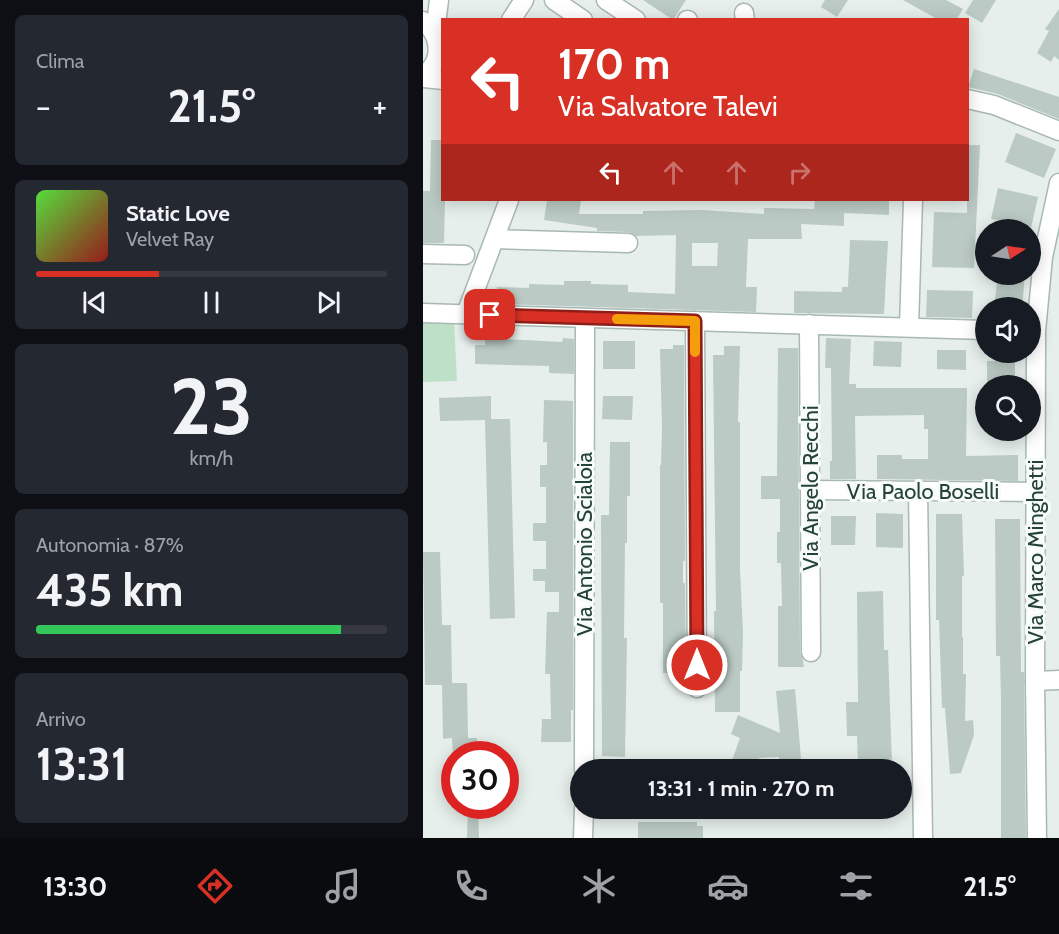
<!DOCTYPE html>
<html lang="it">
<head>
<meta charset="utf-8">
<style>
  :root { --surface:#171b24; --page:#242831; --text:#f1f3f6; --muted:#9ea1a6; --line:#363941; --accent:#d93025 }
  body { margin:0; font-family:Cabin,sans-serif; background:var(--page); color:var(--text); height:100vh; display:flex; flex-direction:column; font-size:22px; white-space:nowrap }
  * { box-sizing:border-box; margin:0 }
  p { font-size:20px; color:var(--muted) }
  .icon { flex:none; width:33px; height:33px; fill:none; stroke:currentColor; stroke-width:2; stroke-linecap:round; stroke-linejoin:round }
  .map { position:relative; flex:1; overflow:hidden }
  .panel { display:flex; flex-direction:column; gap:15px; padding:15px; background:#0d0f14; width:423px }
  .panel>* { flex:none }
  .hud { position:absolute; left:18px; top:18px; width:528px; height:183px; border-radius:0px; box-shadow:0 3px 15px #0003; background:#d93025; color:#fff; overflow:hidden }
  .needle { width:39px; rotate:78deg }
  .tools { position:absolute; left:552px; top:219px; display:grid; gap:12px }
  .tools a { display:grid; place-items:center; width:66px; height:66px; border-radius:50%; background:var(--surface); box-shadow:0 3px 15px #0003; font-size:30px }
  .speed { position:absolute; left:18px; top:741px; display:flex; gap:12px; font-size:30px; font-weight:700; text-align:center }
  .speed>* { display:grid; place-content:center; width:78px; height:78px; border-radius:50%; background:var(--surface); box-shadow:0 3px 15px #0003; line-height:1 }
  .speed .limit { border:9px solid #d22; background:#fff; color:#111 }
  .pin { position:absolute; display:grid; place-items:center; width:51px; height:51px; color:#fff; margin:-26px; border-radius:12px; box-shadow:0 3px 9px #0006 }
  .me { position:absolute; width:66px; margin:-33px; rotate:0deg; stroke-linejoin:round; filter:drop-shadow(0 0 4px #0008) }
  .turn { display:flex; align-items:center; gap:21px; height:126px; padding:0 18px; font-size:27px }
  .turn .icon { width:78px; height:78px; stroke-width:2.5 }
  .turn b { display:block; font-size:42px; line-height:51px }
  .lanes { display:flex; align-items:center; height:57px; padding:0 18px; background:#0003; justify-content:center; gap:30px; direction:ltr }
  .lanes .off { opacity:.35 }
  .big { font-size:45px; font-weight:700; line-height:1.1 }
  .panel .card { flex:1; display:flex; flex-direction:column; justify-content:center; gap:9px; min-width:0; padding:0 21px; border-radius:9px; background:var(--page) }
  .panel .dial { align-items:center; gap:0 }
  .dial b { font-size:78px; line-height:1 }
  .song { display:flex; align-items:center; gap:18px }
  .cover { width:72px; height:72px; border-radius:9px; background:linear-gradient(135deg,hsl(110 70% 55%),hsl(0 70% 35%)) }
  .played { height:6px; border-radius:3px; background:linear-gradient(90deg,var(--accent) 35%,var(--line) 35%) }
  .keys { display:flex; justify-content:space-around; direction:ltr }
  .heat { display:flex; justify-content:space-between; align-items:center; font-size:33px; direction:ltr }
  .charge { height:9px; border-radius:4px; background:linear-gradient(90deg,#34c759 87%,var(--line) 0) }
  .trip { position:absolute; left:147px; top:759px; width:342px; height:60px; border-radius:30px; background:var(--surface); box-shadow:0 3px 15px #0003; font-weight:700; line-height:60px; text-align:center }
  .tabs { display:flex; height:96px; justify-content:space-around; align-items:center; background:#090b0e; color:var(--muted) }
  .tabs .icon { width:42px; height:42px }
  .tabs .selected { color:var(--accent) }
  .tabs b { font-size:27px; color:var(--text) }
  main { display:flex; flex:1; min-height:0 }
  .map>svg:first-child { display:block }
</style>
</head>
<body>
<main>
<section class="panel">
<div class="card"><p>Clima</p>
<div class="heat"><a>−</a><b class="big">21.5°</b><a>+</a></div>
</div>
<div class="card">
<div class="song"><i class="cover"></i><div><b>Static Love</b><p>Velvet Ray</p></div></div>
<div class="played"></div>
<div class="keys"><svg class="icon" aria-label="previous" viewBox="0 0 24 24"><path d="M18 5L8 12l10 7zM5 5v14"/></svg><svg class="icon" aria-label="pause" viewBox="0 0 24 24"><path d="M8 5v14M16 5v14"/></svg><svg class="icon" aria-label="next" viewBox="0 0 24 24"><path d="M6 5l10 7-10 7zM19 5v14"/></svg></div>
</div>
<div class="card dial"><b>23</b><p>km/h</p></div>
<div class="card"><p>Autonomia · 87%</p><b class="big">435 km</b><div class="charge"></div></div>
<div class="card"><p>Arrivo</p><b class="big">13:31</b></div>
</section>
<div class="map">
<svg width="636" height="838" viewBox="0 0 636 838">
  <rect width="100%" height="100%" fill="#e6efeb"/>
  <path fill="#bfe0c8" d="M31 321 34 381 0 382V322Z"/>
  <g fill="#bbcac4" fill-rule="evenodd">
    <path d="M220 0H263L250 20Z"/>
    <path d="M402 0H425L414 17 398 7Z"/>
    <path d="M480 0H523L540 9 533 20H516Z"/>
    <path d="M550 0H573L559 23 542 13Z"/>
    <path d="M636 9V60L631 56 628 62 614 53 626 31 622 29Z"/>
    <path d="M551 69 636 97V119L575 94 545 87Z"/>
    <path d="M593 133 633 149 621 178 582 162Z"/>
    <path d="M8 140H20V200H22L21 243H0V191H7Z"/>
    <path d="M544 145H557L551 268 509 267 511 212 544 213Z"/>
    <path d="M575 188 615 197 608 228 568 219Z"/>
    <path d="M124 200H158L156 214H220V211L278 210 341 214V208L391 209 392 200H466V215L421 213V226L378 224 379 239H325L323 287H334L333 312 74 304V287L106 288V284L141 285V281H168V284L205 285V292L252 294 253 235 213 236 205 232 174 231V228L121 220ZM269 243H295L294 266H269Z"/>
    <path d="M427 240 465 241 461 314 371 313V291L419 292V287H425Z"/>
    <path d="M575 274H602L599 308H571Z"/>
    <path d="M504 290 550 291 549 318 503 317Z"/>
    <path d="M62 338 139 342 140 338 151 339V374L126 373V366L52 364V345H62Z"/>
    <path d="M403 338 428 339 426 384H433V388H544L543 456 595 455V481L454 479V455H479V459H505V429H501V415L432 416 433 479H407V461H409L408 368H402Z"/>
    <rect x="180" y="341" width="32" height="28"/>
    <path d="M451 341 479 342 478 367 450 366Z"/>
    <path d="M250 345H261L262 561H260V583H262L263 673H240V603H237V465H238L239 428 237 349H250Z"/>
    <path d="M301 346H317L315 422H317V570L320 632 319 671H317V712H292L291 611H293L290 355H301Z"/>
    <path d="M355 348H375L377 652 380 660 381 667H355V606H359L358 563H354V532H357V499H338V476H354Z"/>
    <path d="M514 350H543V370L514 369Z"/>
    <rect x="564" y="361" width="28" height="25"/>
    <path d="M68 396V419H87L92 618 67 619 62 420 17 421 16 398Z"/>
    <path d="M180 396H210L209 420 179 419Z"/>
    <path d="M121 400 150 401V710H148V742H118L119 719H128L127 674H122L124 612H136V592H122V581H110V569H123V541H110V523H123V487H117V465H124V442H120Z"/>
    <path d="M187 442H207V496H204V543H202L201 638H204L202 757 179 756 178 515H186Z"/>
    <path d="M453 513 480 514V548L453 547Z"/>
    <path d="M513 514H539L541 576H539V637H540V674H543L542 721 550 720 551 735 538 773 527 774 522 708H519L516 620H513Z"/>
    <path d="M408 516H433L432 545H408Z"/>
    <path d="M572 519H597L598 672H601L603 838H578V699L577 656H573Z"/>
    <path d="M0 552H17L19 625H28L29 683H44L45 738H54L55 754H30L29 738 20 739 19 685H2Z"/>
    <path d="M460 591 461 650H465L469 765 435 766 434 736H424L423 702H435L434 592Z"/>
    <path d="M372 689 379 770H356V757L336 758 333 766 319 767 308 763 317 738 308 734 315 715 357 733 353 691Z"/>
    <path d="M45 806H55L56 838H44Z"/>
    <path d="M215 822H274V826H280V838H215Z"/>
  </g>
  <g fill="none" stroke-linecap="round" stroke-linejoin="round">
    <g stroke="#a8b8b2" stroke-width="21">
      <g id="minor">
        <path d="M131 0 160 20"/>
        <path d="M183 0 213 20"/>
        <path d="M321 13 322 20"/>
        <path d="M88 20 101 0"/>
        <path d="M264 20H265"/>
        <path d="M0 21C18 35 21 62 0 75"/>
        <path d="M12 33 16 0"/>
        <path d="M0 78 20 80"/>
        <path d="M544 99 571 105 636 131"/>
        <path d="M72 239 205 243"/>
        <path d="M0 254 42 255"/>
        <path d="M0 313 562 330"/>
        <path d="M43 314 86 200"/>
        <path d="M272 321 274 688"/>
        <path d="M386 324 388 652"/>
        <path d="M486 327 490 200"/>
        <path d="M387 490 612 492"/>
        <path d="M495 491 500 838"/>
        <path d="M612 681 636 680"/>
        <path d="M161 770 162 318"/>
        <path d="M160 838 161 808"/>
        <path d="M614 838 612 681 613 331 620 257 636 183"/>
      </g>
    </g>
    <use href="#minor" stroke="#fff" stroke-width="18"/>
  </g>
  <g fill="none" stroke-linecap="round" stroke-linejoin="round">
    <g stroke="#8d1f18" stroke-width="15">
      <path id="route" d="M67 315 272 321 274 665"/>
    </g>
    <use href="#route" stroke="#d93025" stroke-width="10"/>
    <path stroke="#f59e0b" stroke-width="10" d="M194 319 272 321V352"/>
  </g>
  <g text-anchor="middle" stroke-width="6" stroke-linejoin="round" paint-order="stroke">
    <g font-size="22" fill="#24423a" stroke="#f7fbf9">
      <text transform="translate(387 488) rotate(-90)" y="8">Via Angelo Recchi</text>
      <text x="500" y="499">Via Paolo Boselli</text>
      <text transform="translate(161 544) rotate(-90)" y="8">Via Antonio Scialoia</text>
      <text transform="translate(612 552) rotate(-90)" y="8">Via Marco Minghetti</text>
    </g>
  </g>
</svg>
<div class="tools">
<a><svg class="needle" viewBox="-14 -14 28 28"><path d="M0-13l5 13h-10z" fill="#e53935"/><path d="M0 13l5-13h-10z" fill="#9ea1a6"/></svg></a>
<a><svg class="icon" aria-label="sound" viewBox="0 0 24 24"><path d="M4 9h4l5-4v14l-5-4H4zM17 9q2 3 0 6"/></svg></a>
<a><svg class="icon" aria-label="search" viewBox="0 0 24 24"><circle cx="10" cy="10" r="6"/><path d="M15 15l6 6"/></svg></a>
</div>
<div class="speed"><div class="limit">30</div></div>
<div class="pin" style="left:67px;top:315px;background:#d93025"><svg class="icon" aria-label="arrive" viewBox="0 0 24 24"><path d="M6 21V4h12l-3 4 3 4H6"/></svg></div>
<svg class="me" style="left:274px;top:665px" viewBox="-20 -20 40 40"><circle r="17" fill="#d93025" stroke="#fff" stroke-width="3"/><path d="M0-11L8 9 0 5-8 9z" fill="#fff"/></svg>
<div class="trip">13:31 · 1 min · 270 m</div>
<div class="hud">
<div class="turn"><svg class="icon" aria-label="left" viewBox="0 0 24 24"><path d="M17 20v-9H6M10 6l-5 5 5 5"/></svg><div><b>170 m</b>Via Salvatore Talevi</div></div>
<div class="lanes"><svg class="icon" aria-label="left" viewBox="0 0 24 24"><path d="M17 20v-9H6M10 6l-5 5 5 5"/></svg><svg class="icon off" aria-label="ahead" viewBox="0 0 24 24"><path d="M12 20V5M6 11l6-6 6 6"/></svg><svg class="icon off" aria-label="ahead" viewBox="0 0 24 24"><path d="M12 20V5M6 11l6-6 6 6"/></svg><svg class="icon off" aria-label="right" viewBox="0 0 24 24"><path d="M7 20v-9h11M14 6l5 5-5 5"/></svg></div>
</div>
</div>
</main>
<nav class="tabs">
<b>13:30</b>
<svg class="icon selected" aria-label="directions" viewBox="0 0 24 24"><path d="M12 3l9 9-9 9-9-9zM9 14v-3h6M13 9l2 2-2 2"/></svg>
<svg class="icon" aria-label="music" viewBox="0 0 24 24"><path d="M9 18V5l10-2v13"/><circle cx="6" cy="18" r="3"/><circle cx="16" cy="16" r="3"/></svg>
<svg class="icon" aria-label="phone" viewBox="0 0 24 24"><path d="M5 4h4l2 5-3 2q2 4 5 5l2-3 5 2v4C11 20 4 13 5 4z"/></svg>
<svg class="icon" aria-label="climate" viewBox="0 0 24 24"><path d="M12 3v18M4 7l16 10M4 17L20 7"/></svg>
<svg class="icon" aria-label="car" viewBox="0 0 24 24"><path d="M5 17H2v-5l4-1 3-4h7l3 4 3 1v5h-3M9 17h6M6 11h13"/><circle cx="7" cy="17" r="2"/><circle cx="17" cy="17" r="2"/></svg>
<svg class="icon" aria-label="filters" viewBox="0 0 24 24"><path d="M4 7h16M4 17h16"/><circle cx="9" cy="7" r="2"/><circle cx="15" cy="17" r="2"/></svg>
<b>21.5°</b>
</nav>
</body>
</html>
